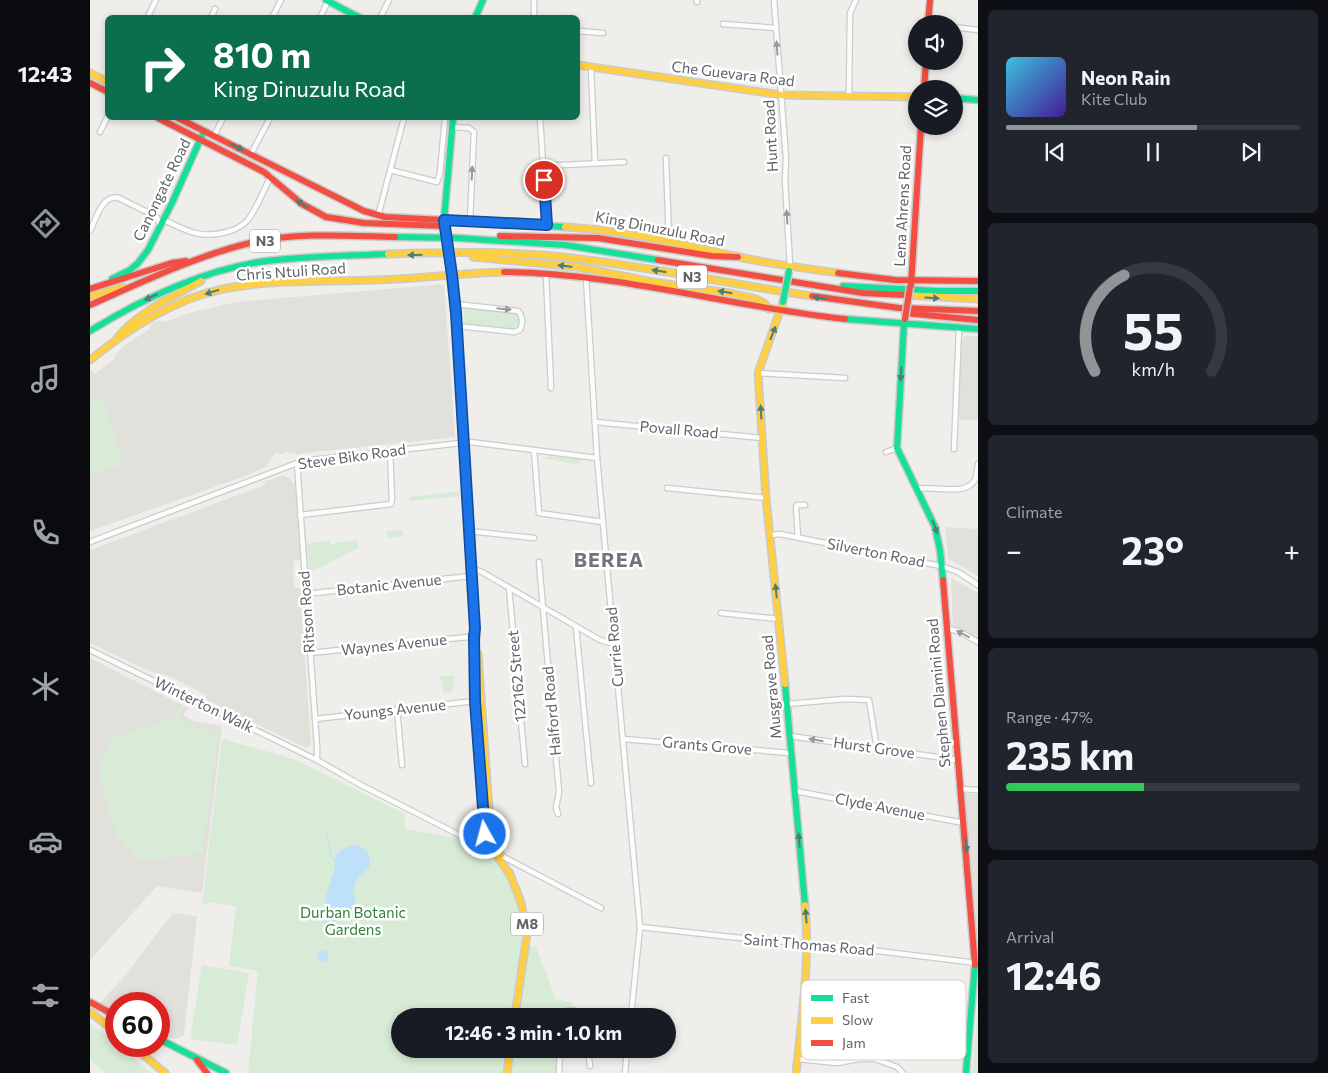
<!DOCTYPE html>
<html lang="en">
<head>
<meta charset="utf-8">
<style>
  :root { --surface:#171b24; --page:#20242c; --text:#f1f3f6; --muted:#9ea1a6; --line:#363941; --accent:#919496 }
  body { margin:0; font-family:Commissioner,sans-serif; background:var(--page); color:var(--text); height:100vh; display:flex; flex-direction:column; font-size:19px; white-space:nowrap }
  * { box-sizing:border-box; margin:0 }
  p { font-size:16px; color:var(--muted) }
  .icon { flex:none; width:28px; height:28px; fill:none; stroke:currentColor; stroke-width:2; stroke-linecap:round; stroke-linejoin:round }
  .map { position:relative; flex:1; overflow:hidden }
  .sheet { display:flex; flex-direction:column; gap:10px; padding:10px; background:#0d0f14; width:350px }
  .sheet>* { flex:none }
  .guide { position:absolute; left:15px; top:15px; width:475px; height:105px; border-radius:8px; box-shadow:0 2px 8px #0003; background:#0b6e4f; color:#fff; overflow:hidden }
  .fabs { position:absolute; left:818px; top:15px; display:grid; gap:10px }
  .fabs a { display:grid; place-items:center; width:55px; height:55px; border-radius:50%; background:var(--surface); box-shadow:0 2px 8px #0003; font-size:25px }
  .speed { position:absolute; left:15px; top:992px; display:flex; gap:10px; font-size:25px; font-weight:700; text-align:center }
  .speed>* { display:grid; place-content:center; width:65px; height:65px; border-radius:50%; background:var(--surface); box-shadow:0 2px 8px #0003; line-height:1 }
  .speed .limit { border:8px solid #d22; background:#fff; color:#111 }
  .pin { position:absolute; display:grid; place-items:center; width:42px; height:42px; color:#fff; margin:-21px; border:2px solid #fff; border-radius:50%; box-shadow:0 1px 5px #0007 }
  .me { position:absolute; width:55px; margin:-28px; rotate:353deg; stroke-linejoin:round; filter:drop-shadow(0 0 4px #0008) }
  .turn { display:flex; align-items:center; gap:18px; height:105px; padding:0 25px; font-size:22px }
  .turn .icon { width:65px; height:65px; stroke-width:2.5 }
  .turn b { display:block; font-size:35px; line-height:42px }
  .big { font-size:38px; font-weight:700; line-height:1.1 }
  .sheet .tile { flex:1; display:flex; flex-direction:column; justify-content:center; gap:8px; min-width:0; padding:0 18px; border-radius:8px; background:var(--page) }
  .sheet .dial { align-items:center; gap:0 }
  .dial svg { height:130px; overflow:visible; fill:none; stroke:var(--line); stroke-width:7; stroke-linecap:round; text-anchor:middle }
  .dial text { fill:var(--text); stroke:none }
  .song { display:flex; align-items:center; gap:15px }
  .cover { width:60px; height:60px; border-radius:8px; background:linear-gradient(135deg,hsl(190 70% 55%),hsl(260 70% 35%)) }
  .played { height:5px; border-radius:2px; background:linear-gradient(90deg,var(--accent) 65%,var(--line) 65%) }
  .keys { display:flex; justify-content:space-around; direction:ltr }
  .heat { display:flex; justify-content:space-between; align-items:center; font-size:28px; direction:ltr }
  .charge { height:8px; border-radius:4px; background:linear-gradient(90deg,#34c759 47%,var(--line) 0) }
  .trip { position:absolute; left:301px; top:1008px; width:285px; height:50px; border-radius:25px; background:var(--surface); box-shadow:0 2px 8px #0003; font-weight:700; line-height:50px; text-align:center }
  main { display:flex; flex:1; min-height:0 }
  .menu { display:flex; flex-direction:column; width:90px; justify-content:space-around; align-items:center; background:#090b0e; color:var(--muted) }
  .menu .icon { width:35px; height:35px }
  .menu .selected { color:var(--accent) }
  .menu b { font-size:22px; color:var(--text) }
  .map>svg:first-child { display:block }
</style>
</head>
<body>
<main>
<nav class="menu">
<b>12:43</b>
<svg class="icon selected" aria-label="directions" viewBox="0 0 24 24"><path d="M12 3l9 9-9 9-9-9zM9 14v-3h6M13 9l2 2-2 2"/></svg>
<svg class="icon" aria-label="music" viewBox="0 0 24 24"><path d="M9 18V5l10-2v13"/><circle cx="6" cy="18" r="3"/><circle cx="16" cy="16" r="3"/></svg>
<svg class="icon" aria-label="phone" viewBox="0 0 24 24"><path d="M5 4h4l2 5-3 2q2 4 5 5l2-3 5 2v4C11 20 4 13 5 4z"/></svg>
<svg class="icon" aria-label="climate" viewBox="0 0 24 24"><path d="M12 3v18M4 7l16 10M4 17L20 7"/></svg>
<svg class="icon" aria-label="car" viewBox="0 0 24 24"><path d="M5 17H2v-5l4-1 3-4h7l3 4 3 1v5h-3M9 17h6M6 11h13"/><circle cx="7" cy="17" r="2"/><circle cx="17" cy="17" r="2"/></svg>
<svg class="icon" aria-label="filters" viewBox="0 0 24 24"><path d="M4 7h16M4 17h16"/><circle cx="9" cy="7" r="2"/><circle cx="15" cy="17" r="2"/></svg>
</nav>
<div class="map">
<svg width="888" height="1073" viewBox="0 0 888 1073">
  <rect width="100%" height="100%" fill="#efeeea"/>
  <g fill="#e2e0da">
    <path d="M354 284 365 437 207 454 196 452 189 455 187 452 175 467 158 475 0 531V371L2 370 4 374 6 373 24 359 25 355 36 344 60 329V325L63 322 70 320 75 322 99 313 147 302Z"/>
    <path d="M875 336H888V420H869L870 416H866L870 341Z"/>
    <path d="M193 475 200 478 202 483H205L211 561 209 560 203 561 204 588H210L221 745 216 748 115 699 116 695 81 677 59 671 0 643V550L175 485V482Z"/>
    <path d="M855 527 888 529V576L858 558Z"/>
    <path d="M861 578 888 593V640L863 628Z"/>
    <path d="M0 658 98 708 93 715 103 721 132 726 112 893 67 886 0 960Z"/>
    <path d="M873 794H888V961H887Z"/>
    <path d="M83 913 107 916 94 1035 86 1039 69 1036V1004H26V1016L8 1005 32 979Z"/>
  </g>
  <g fill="#d8ebd6">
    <path d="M374 307 426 313 430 320 429 326 425 330 374 323 373 308Z"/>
    <path d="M12 399 33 464 0 475V402Z"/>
    <path d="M458 456 492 459 489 465 453 458Z"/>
    <path d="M370 491 371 496 320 501 319 497Z"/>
    <path d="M313 530V536L297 538V531Z"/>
    <path d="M267 539 268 548 219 573 216 544 240 540 241 544Z"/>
    <path d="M350 676H365L362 692 354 693Z"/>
    <path d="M90 707 94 709 89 717 107 727 129 731 112 853 49 862 47 857 27 837 9 776 11 760 21 739 83 718Z"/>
    <path d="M132 739 194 756 208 761 315 814V829L366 838 410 858 430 901 431 944 446 947 466 999 482 1002 481 1008 469 1016H310V1049H469L468 1073H158L168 971 139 966 146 906 119 902 118 905 112 904Z"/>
    <path d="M112 965 159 973 147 1045 100 1039Z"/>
    <path d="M888 1006V1073H882Z"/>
    <path d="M0 1024C21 1040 41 1054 60 1073H16L0 1060Z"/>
  </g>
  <g fill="#bfe0f9">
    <path d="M262 845C271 845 275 849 280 856L279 868C260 880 262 893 269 912L265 917 235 923 234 916 238 907 235 899 245 867 244 860 249 851Z"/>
    <circle cx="233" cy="956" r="5.5"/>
  </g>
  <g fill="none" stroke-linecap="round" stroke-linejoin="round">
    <path stroke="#bfe0f9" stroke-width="1" d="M237 830 241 857 244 860"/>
    <g stroke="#cbcccc" stroke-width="7">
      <g id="street">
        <path d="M444 0V18"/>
        <path d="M607 0V2"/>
        <path d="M684 0 696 158 695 181 700 265"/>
        <path d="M57 18 66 0"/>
        <path d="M121 18 125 9"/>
        <path d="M182 18 191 0"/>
        <path d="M230 18 238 1"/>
        <path d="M290 18 299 0"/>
        <path d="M633 24 686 28"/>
        <path d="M864 27 888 30"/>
        <path d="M488 31 513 33"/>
        <path d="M501 67 505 163"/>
        <path d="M759 96 760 13 766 0"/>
        <path d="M450 118 457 225"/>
        <path d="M362 127 379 128 384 132 380 221"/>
        <path d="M10 132 18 116"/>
        <path d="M124 136 133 118"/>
        <path d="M161 154 180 118"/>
        <path d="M576 158 579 241"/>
        <path d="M453 166 534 162"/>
        <path d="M300 170 347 182 350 173 355 118"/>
        <path d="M288 216 314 118"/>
        <path d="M74 220C97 231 110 239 137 232 144 230 151 227 157 221 167 209 173 191 181 176"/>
        <path d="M0 231C6 219 12 194 29 198L67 217 70 226"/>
        <path d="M456 274 461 388"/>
        <path d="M496 278 507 458 550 927 541 1016"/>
        <path d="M365 304 428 311C433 316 433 324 430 330L424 332 367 326"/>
        <path d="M668 373 755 378"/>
        <path d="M505 422 672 438"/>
        <path d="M864 449 869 328"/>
        <path d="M444 450 449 513 513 522"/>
        <path d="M796 452 807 448"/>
        <path d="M207 463 227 746V760"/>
        <path d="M577 488 676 498"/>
        <path d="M826 489C843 485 875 497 885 480 887 475 887 469 888 464"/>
        <path d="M210 515 301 504 302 499 300 451"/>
        <path d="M379 531 444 538"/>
        <path d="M680 535 690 534 851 566 868 572 888 585"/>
        <path d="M708 537 706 507 707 505H715"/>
        <path d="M0 542 207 463 221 460 380 442 507 458"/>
        <path d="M449 562 469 792 466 808 468 814"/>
        <path d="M381 568 392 572 510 640 524 644"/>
        <path d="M419 588 435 764"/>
        <path d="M216 594 381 576"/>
        <path d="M631 613 689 619"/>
        <path d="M486 627 501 783"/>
        <path d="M857 629 868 631 888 642"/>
        <path d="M0 650 227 760 269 784 403 852"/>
        <path d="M220 653 388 636"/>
        <path d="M697 704 755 699 779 700 787 749"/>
        <path d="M307 709 312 765"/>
        <path d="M225 719 385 701"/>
        <path d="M700 736 868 760"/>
        <path d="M533 739 700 753"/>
        <path d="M871 789 888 790"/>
        <path d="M705 791 874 823"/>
        <path d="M410 855 511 908"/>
        <path d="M550 927 641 937 755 947 887 963"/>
        <path d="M470 1016C477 1008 486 1008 492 1016"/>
        <path d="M498 1049 500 1066"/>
        <path d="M708 1059 747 1063 769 1059H785L807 1067 813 1073"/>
        <path d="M469 1073 470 1049"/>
        <path d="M535 1073 537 1049"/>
      </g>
    </g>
    <g stroke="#cacacb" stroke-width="9">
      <g id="fast">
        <path d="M236 0 270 18"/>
        <path d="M385 18 393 0"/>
        <path d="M864 98 888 100"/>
        <path d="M363 118 354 220 475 227"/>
        <path d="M305 237 368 238 475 245 568 260"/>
        <path d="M361 266 366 313 380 541"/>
        <path d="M22 279 40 270 48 263 58 250 82 203 114 131"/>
        <path d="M753 286 848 291H888"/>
        <path d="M755 319 888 329"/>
        <path d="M814 323 807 448 845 527 850 550 853 580"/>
        <path d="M0 331C52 299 108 272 169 262 211 256 255 256 298 254"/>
        <path d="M695 684 715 905"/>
        <path d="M69 1039 136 1073"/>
        <path d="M876 1073 885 965"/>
      </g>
    </g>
    <g stroke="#cacacb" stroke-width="9">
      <g id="slow">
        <path d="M488 65 691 95 826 97"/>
        <path d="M0 73 18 82"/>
        <path d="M475 227C533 230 589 244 645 256 679 264 714 268 748 273"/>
        <path d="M298 254C357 252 415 251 473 257 557 266 639 284 722 296"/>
        <path d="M383 257 488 267 563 282 639 293 666 299 674 303 679 309"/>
        <path d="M816 295 888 299"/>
        <path d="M0 297 32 287"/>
        <path d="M693 302 668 373 676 498 695 684"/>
        <path d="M27 338C49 311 81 298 111 281"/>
        <path d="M0 360C39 329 83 299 133 289 183 279 234 282 285 280 328 279 371 273 414 272"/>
        <path d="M380 541 385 629V701L393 822 397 841 420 875"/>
        <path d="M388 654 400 824 403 838 411 855"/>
        <path d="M419 872 431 902 437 934 425 1016"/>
        <path d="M0 1012 26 1032"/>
        <path d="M43 1046 75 1073"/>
        <path d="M417 1073 420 1049"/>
        <path d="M706 1073C712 1017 720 962 715 905"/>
      </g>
    </g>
    <g stroke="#cacacb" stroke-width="9">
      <g id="jam">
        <path d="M838 24 840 0"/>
        <path d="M0 83 18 92"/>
        <path d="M834 89 836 61"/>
        <path d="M68 118 174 172 212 204 236 217 274 223 355 226"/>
        <path d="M88 118 274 211 295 217 354 220 355 229"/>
        <path d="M410 236 508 238 622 256 648 257"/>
        <path d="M568 260 773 293 816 295"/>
        <path d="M414 272C529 273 641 307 755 319"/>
        <path d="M748 273 805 280 888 281"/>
        <path d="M821 285 831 126"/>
        <path d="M0 289 82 263 96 261"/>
        <path d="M722 296 809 308 888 311"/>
        <path d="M0 305C52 282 108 255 164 242 211 232 258 236 305 237"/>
        <path d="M815 313 888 320"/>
        <path d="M853 580 885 965"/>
        <path d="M0 1002 26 1016"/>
        <path d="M107 1060 117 1073"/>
      </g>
    </g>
    <use href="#street" stroke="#fdfcfc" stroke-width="4.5"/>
    <use href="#fast" stroke="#16e098" stroke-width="6"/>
    <use href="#slow" stroke="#ffcf43" stroke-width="6"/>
    <use href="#jam" stroke="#f24e42" stroke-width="6"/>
    <g stroke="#cacacb" stroke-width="9" stroke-linecap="butt">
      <g id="fast-bridge">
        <path d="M355 229 361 266"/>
        <path d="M693 302 699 271"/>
      </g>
    </g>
    <g stroke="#cacacb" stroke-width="9" stroke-linecap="butt">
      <path id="jam-bridge" d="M815 319 820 287"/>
    </g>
    <use href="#fast-bridge" stroke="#16e098" stroke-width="6"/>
    <use href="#jam-bridge" stroke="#f24e42" stroke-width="6"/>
  </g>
  <defs><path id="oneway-solid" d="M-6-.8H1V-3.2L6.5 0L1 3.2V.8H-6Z" transform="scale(1.25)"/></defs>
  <g fill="#96999c">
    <use href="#oneway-solid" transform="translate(687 48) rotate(-94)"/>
    <use href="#oneway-solid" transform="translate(382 173) rotate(-88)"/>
    <use href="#oneway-solid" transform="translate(697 217) rotate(-93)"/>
    <use href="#oneway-solid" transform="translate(414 309) rotate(6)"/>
    <use href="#oneway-solid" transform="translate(873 634) rotate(-152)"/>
    <use href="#oneway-solid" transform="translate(726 740) rotate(-171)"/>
  </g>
  <g fill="#507c72">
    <use href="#oneway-solid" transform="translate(147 147) rotate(26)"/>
    <use href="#oneway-solid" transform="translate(212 204) rotate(-144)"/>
    <use href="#oneway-solid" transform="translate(325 255) rotate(178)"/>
    <use href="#oneway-solid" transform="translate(475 266) rotate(-173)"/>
    <use href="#oneway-solid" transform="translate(569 271) rotate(-171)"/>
    <use href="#oneway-solid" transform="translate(122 292) rotate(163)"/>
    <use href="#oneway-solid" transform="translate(635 292) rotate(-171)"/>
    <use href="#oneway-solid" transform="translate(61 297) rotate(155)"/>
    <use href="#oneway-solid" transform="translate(730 298) rotate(-171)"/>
    <use href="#oneway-solid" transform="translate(842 298) rotate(3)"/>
    <use href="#oneway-solid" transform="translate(683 333) rotate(-68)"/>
    <use href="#oneway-solid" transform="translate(811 374) rotate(94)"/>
    <use href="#oneway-solid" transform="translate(671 412) rotate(-93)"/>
    <use href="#oneway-solid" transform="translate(845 527) rotate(70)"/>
    <use href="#oneway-solid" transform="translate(686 591) rotate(-96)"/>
    <use href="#oneway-solid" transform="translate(709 840) rotate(-95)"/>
    <use href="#oneway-solid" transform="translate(876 845) rotate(85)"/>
    <use href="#oneway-solid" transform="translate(716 916) rotate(-95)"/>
  </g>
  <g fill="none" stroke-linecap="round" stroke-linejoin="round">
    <g stroke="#114b97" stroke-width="12">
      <path id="route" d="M395 834 385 701 384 636 385 629 366 313 362 275 354 220 457 225 454 180"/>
    </g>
    <use href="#route" stroke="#1a73e8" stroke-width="9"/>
  </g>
  <g text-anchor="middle" stroke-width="5" stroke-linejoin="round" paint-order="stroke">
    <g fill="#fff" stroke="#8f9295" stroke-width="1">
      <rect x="160" y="229.5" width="30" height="23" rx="4"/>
      <rect x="587" y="265.5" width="30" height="23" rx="4"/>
      <rect x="421" y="912.5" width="32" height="23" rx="4"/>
    </g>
    <g font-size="14" font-weight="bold" fill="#5f6368">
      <text x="175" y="246">N3</text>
      <text x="602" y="282">N3</text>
      <text x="437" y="929">M8</text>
    </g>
    <g font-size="15" fill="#5f6368" stroke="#fff">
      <text transform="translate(643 74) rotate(7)" y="5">Che Guevara Road</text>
      <text transform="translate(681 136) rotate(-93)" y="5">Hunt Road</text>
      <text transform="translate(72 190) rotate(-64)" y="5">Canongate Road</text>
      <text transform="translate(813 206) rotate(-87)" y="5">Lena Ahrens Road</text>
      <text transform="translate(570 229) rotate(11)" y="5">King Dinuzulu Road</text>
      <text transform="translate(201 272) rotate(-4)" y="5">Chris Ntuli Road</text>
      <text transform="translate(589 430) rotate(5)" y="5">Povall Road</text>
      <text transform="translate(262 457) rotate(-8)" y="5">Steve Biko Road</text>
      <text transform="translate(786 553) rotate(11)" y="5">Silverton Road</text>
      <text transform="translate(299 585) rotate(-6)" y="5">Botanic Avenue</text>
      <text transform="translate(217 612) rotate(-94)" y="5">Ritson Road</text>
      <text transform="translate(304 645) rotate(-6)" y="5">Waynes Avenue</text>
      <text transform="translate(525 647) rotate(-95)" y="5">Currie Road</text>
      <text transform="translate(427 676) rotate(-95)" y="5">122162 Street</text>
      <text transform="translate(682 687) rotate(-95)" y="5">Musgrave Road</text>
      <text transform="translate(849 693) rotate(-95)" y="5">Stephen Dlamini Road</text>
      <text transform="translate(114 705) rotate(26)" y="5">Winterton Walk</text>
      <text transform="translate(305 710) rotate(-6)" y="5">Youngs Avenue</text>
      <text transform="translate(462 711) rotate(-95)" y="5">Halford Road</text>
      <text transform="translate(617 746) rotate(5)" y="5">Grants Grove</text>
      <text transform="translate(784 748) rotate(8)" y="5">Hurst Grove</text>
      <text transform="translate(790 807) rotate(11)" y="5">Clyde Avenue</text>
      <text transform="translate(719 945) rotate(5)" y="5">Saint Thomas Road</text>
    </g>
    <g font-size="15" fill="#348238" stroke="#fff">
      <text x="263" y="918">Durban Botanic<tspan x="263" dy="17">Gardens</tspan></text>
    </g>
    <g font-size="20" font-weight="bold" letter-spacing="1" fill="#70757a" stroke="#fff">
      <text x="519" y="567">BEREA</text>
    </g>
  </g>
  <rect x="711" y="980" width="165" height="80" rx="8" fill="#fff" stroke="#cfd0d2" stroke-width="1"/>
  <rect x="721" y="995" width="22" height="6" fill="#16e098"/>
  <rect x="721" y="1017" width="22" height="7" fill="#ffcf43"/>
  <rect x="721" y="1040" width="22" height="6" fill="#f24e42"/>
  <g font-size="14" fill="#5f6368">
    <text x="752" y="1003">Fast</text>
    <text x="752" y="1025">Slow</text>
    <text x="752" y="1048">Jam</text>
  </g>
</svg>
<div class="fabs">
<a><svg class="icon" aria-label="sound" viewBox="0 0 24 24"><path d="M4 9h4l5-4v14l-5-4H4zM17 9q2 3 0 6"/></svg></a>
<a><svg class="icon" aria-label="layers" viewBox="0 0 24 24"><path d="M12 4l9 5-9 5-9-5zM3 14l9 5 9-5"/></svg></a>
</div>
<div class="speed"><div class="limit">60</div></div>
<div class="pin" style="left:454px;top:180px;background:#d93025"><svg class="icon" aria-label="arrive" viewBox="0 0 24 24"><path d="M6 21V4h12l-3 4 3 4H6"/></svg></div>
<svg class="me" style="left:395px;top:834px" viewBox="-20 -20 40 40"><circle r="17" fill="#1a73e8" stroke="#fff" stroke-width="3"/><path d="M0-11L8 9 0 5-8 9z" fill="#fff"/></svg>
<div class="trip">12:46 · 3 min · 1.0 km</div>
<div class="guide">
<div class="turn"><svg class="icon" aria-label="right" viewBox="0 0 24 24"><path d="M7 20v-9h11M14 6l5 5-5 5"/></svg><div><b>810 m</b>King Dinuzulu Road</div></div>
</div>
</div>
<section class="sheet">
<div class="tile">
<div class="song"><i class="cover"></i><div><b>Neon Rain</b><p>Kite Club</p></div></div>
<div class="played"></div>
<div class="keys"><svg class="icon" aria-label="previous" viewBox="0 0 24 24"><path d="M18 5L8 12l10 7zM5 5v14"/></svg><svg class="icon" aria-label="pause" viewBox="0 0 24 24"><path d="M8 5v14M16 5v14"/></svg><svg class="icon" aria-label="next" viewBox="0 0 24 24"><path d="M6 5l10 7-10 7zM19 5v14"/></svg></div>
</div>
<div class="tile dial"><svg viewBox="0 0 100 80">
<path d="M14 69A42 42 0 1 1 86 69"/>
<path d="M14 69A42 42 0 0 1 32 10" stroke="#919496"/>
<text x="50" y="56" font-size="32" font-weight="700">55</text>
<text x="50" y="72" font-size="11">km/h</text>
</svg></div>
<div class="tile"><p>Climate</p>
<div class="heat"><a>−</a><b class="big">23°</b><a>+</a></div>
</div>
<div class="tile"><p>Range · 47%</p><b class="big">235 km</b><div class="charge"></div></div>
<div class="tile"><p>Arrival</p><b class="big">12:46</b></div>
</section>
</main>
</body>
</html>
